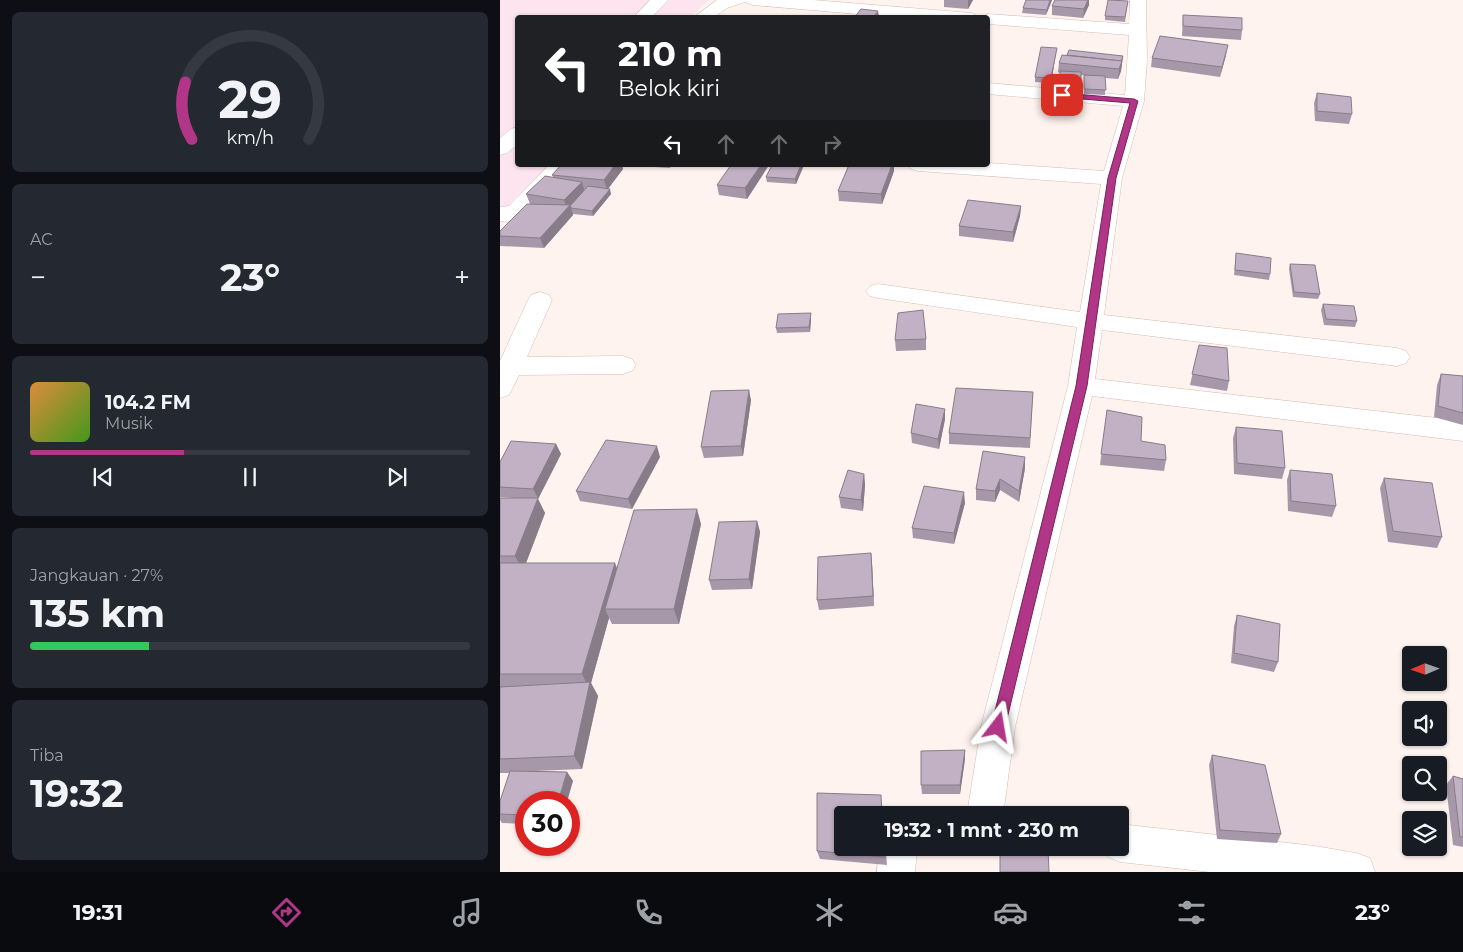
<!DOCTYPE html>
<html lang="id">
<head>
<meta charset="utf-8">
<style>
  :root { --surface:#171b24; --page:#242831; --text:#f1f3f6; --muted:#9ea1a6; --line:#363941; --accent:#b23688 }
  body { margin:0; font-family:Montserrat,sans-serif; background:var(--page); color:var(--text); height:100vh; display:flex; flex-direction:column; font-size:19px; white-space:nowrap }
  * { box-sizing:border-box; margin:0 }
  p { font-size:16px; color:var(--muted) }
  .icon { flex:none; width:28px; height:28px; fill:none; stroke:currentColor; stroke-width:2; stroke-linecap:round; stroke-linejoin:round }
  .map { position:relative; flex:1; overflow:hidden }
  .drawer { display:flex; flex-direction:column; gap:12px; padding:12px; background:#0d0f14; width:500px }
  .drawer>* { flex:none }
  .top-card { position:absolute; left:15px; top:15px; width:475px; height:152px; border-radius:5px; box-shadow:0 1px 4px #0004; background:#202124; color:#fff; overflow:hidden }
  .needle { width:32px; rotate:268deg }
  .controls { position:absolute; left:902px; top:646px; display:grid; gap:10px }
  .controls a { display:grid; place-items:center; width:45px; height:45px; border-radius:5px; background:var(--surface); box-shadow:0 1px 4px #0004; font-size:25px }
  .speed { position:absolute; left:15px; top:791px; display:flex; gap:10px; font-size:25px; font-weight:700; text-align:center }
  .speed>* { display:grid; place-content:center; width:65px; height:65px; border-radius:50%; background:var(--surface); box-shadow:0 1px 4px #0004; line-height:1 }
  .speed .limit { border:8px solid #d22; background:#fff; color:#111 }
  .pin { position:absolute; display:grid; place-items:center; width:42px; height:42px; color:#fff; margin:-21px; border-radius:10px; box-shadow:0 2px 8px #0006 }
  .me { position:absolute; width:55px; margin:-28px; rotate:14deg; stroke-linejoin:round; filter:drop-shadow(0 0 4px #0008) }
  .turn { display:flex; align-items:center; gap:18px; height:105px; padding:0 20px; font-size:22px }
  .turn .icon { width:65px; height:65px; stroke-width:2.5 }
  .turn b { display:block; font-size:35px; line-height:42px }
  .lanes { display:flex; align-items:center; height:48px; padding:0 20px; background:#0003; justify-content:center; gap:25px; direction:ltr }
  .lanes .off { opacity:.35 }
  .big { font-size:38px; font-weight:700; line-height:1.1 }
  .drawer .widget { flex:1; display:flex; flex-direction:column; justify-content:center; gap:8px; min-width:0; padding:0 18px; border-radius:8px; background:var(--page) }
  .drawer .dial { align-items:center; gap:0 }
  .dial svg { height:130px; overflow:visible; fill:none; stroke:var(--line); stroke-width:7; stroke-linecap:round; text-anchor:middle }
  .dial text { fill:var(--text); stroke:none }
  .song { display:flex; align-items:center; gap:15px }
  .cover { width:60px; height:60px; border-radius:8px; background:linear-gradient(135deg,hsl(30 70% 55%),hsl(100 70% 35%)) }
  .played { height:5px; border-radius:2px; background:linear-gradient(90deg,var(--accent) 35%,var(--line) 35%) }
  .keys { display:flex; justify-content:space-around; direction:ltr }
  .heat { display:flex; justify-content:space-between; align-items:center; font-size:28px; direction:ltr }
  .charge { height:8px; border-radius:4px; background:linear-gradient(90deg,#34c759 27%,var(--line) 0) }
  .trip { position:absolute; left:334px; top:806px; width:295px; height:50px; border-radius:5px; background:var(--surface); box-shadow:0 1px 4px #0004; font-weight:700; line-height:50px; text-align:center }
  .menu { display:flex; height:80px; justify-content:space-around; align-items:center; background:#090b0e; color:var(--muted) }
  .menu .icon { width:35px; height:35px }
  .menu .on { color:var(--accent) }
  .menu b { font-size:22px; color:var(--text) }
  main { display:flex; flex:1; min-height:0 }
  .map>svg:first-child { display:block }
</style>
</head>
<body>
<main>
<section class="drawer">
<div class="widget dial"><svg viewBox="0 0 100 80">
<path d="M14 69A42 42 0 1 1 86 69"/>
<path d="M14 69A42 42 0 0 1 10 34" stroke="#b23688"/>
<text x="50" y="56" font-size="32" font-weight="700">29</text>
<text x="50" y="72" font-size="11">km/h</text>
</svg></div>
<div class="widget"><p>AC</p>
<div class="heat"><a>−</a><b class="big">23°</b><a>+</a></div>
</div>
<div class="widget">
<div class="song"><i class="cover"></i><div><b>104.2 FM</b><p>Musik</p></div></div>
<div class="played"></div>
<div class="keys"><svg class="icon" aria-label="previous" viewBox="0 0 24 24"><path d="M18 5L8 12l10 7zM5 5v14"/></svg><svg class="icon" aria-label="pause" viewBox="0 0 24 24"><path d="M8 5v14M16 5v14"/></svg><svg class="icon" aria-label="next" viewBox="0 0 24 24"><path d="M6 5l10 7-10 7zM19 5v14"/></svg></div>
</div>
<div class="widget"><p>Jangkauan · 27%</p><b class="big">135 km</b><div class="charge"></div></div>
<div class="widget"><p>Tiba</p><b class="big">19:32</b></div>
</section>
<div class="map">
<svg width="963" height="872" viewBox="0 0 963 872">
  <rect width="100%" height="100%" fill="#fef3ef"/>
  <path fill="#fde4ef" d="M0 0H208L191 17 18 18V165H50L6 211 0 210Z"/>
  <g fill="none" stroke-linecap="round" stroke-linejoin="round">
    <g stroke="#d6bdb2" stroke-width="1">
      <g id="minor">
        <path d="M150 0H168L151 18H133Z"/>
        <path d="M217 0H313L472 13 480 18H404L252 5 245 2 227 8 213 18H193Z"/>
        <path d="M630 0H646L647 60 644 101 622 178 604 315 897 348 906 351 910 357 906 363 897 366 602 330 595 379 963 421V441L592 396 515 727 504 808 507 815H469L468 808 481 727 568 386 577 327 378 298 370 296 366 291 370 286 378 284 580 312 601 184 418 171 411 169 408 165 488 163 604 171 623 106 488 94V83L625 95 629 35 488 24V18H481L488 14 629 24Z"/>
        <path d="M18 127V144L7 153 0 155V138L11 129Z"/>
        <path d="M49 165H70L25 216 8 222 0 221V207L9 206Z"/>
        <path d="M40 292 49 295 52 300 27 357 123 356 132 359 136 365 132 371 123 374 19 375 9 395 0 398V361L28 300 31 295Z"/>
        <path d="M620 824 815 846 856 853 870 858 875 872H710L620 862 607 856 603 848H620Z"/>
        <path d="M379 848H417L415 872H377Z"/>
      </g>
    </g>
    <use href="#minor" fill="#fff" fill-rule="evenodd"/>
  </g>
  <g fill="#a798a9">
    <path d="M444 0H473L468 9 444 7Z"/>
    <path d="M552 0 546 15 522 13 523 8Z"/>
    <path d="M555 0H589V5L583 18 552 15V6Z"/>
    <path d="M628 1 625 22 605 20V16Z"/>
    <path d="M683 15 742 30 741 40 682 36Z"/>
    <path d="M556 53 551 83 535 82V77Z"/>
    <path d="M567 55 623 56 621 71 618 79 605 78V95L584 94V75H581V90L559 89 560 73 558 72 559 63Z"/>
    <path d="M726 55 720 77 651 67 652 58Z"/>
    <path d="M817 93 852 114 849 124 815 121 814 103Z"/>
    <path d="M61 165H172L170 168 122 165 123 169 108 189 111 194 93 216 73 214V215L44 248 0 246V231L30 204 26 194 53 177 52 175Z"/>
    <path d="M269 165 247 199 219 195 217 185Z"/>
    <path d="M272 165H304L296 184 267 182 266 177Z"/>
    <path d="M349 165H394V171L382 204 339 201 338 191Z"/>
    <path d="M521 206 520 216 513 242 459 236V226Z"/>
    <path d="M736 253 770 274 769 280 734 275Z"/>
    <path d="M790 264 820 294 818 299 793 297 789 269Z"/>
    <path d="M823 304 857 321 855 327 824 325 821 310Z"/>
    <path d="M311 319 310 332 277 333 276 328Z"/>
    <path d="M426 339V350L396 351 395 340Z"/>
    <path d="M699 345 729 381 727 391 690 385Z"/>
    <path d="M941 374 963 376V425L934 417 937 385Z"/>
    <path d="M533 392 530 448 449 444V433Z"/>
    <path d="M251 400 243 456 204 458 201 447Z"/>
    <path d="M445 409V419L439 449 412 443 411 433Z"/>
    <path d="M607 410 641 441 666 460 664 471 600 465Z"/>
    <path d="M736 427 785 468 782 479 734 474 733 438Z"/>
    <path d="M56 444 61 454 38 499 45 513 26 563 117 568 201 524 179 624H112L109 618 91 683 98 696 82 769 36 771 67 772 73 781 26 802V824L2 823 0 820V801L10 773H0V498H14L0 497V462Z"/>
    <path d="M160 457 132 509 80 501 76 491Z"/>
    <path d="M525 468 519 502 500 490 495 502 476 500V489Z"/>
    <path d="M790 470 836 506 832 517 788 511 787 480Z"/>
    <path d="M364 474 365 485 363 511 341 508 339 497Z"/>
    <path d="M884 478 942 537 937 548 888 542 880 488Z"/>
    <path d="M465 503 454 544 413 538 412 528Z"/>
    <path d="M257 521 260 532 252 589 212 590 209 580Z"/>
    <path d="M371 553 372 563 374 606 319 610 317 600Z"/>
    <path d="M737 615 778 662 774 672 731 663 734 626Z"/>
    <path d="M465 750V759L460 794H422L421 785Z"/>
    <path d="M712 755 781 834 777 843 717 839 709 765Z"/>
    <path d="M953 776 963 779V847L953 845 946 785Z"/>
    <path d="M382 804 387 865 320 859 317 851Z"/>
  </g>
  <g fill="#887c89">
    <path d="M468 0H473L468 9Z"/>
    <path d="M550 0H552L546 15 547 10Z"/>
    <path d="M588 0H589V5L583 18 584 9Z"/>
    <path d="M378 11 379 16 378 18H373Z"/>
    <path d="M728 45 726 55 720 77 722 67Z"/>
    <path d="M557 48 556 53 551 83V78Z"/>
    <path d="M623 56 621 71 618 79 620 63Z"/>
    <path d="M115 165H122L123 169 107 190 104 180Z"/>
    <path d="M261 165H269L247 199 245 188Z"/>
    <path d="M301 165H304L296 184 295 179Z"/>
    <path d="M392 165H394V171L382 204 381 194Z"/>
    <path d="M82 182 85 192 71 207 73 215 44 248 40 238 67 208 64 200Z"/>
    <path d="M110 189 111 194 93 216 92 211Z"/>
    <path d="M521 206 520 216 513 242V232Z"/>
    <path d="M311 313V319L310 332 309 327Z"/>
    <path d="M249 390 251 400 243 456 241 446Z"/>
    <path d="M445 409V419L439 449 438 439Z"/>
    <path d="M56 444 61 454 38 499 45 513 23 571 15 556 38 498 33 489Z"/>
    <path d="M157 446 160 457 132 509 128 499Z"/>
    <path d="M525 457V468L519 502V491Z"/>
    <path d="M364 474 365 485 363 511 361 500Z"/>
    <path d="M500 479V490L495 502V491Z"/>
    <path d="M464 492 465 503 454 544V533Z"/>
    <path d="M197 509 201 524 179 624 174 609Z"/>
    <path d="M257 521 260 532 252 589 249 579Z"/>
    <path d="M371 553 372 563 374 606 373 596Z"/>
    <path d="M115 563 121 578 105 609 109 618 91 683 98 696 82 769 74 756 89 688 82 674Z"/>
    <path d="M465 750V759L460 794V785Z"/>
    <path d="M67 772 73 781 67 802H58Z"/>
  </g>
  <g fill="#c2b1c4" stroke="#887c89">
    <path d="M526 0H550L547 10 523 8Z"/>
    <path d="M555 0H588L584 9 552 6Z"/>
    <path d="M608 0 628 1 625 17 605 16Z"/>
    <path d="M361 9 378 11 373 18H354Z"/>
    <path d="M683 15 742 18V30L683 26Z"/>
    <path d="M660 36 728 45 722 67 652 58Z"/>
    <path d="M541 47 557 48 551 78 535 77Z"/>
    <path d="M569 50 623 56 621 61 567 55Z"/>
    <path d="M562 55 622 61 619 69 559 63Z"/>
    <path d="M560 71 581 72V85L560 84Z"/>
    <path d="M584 75 605 76 606 90 584 89Z"/>
    <path d="M817 93 851 97 852 114 817 111Z"/>
    <path d="M61 165H115L104 180 52 175Z"/>
    <path d="M231 165H261L245 188 217 185Z"/>
    <path d="M272 165H301L295 179 266 177Z"/>
    <path d="M349 165H392L381 194 338 191Z"/>
    <path d="M45 176 82 182 64 200 26 194Z"/>
    <path d="M88 186 110 189 92 211 71 208 70 206Z"/>
    <path d="M468 200 521 206 513 232 459 226Z"/>
    <path d="M27 204 70 205 40 238 0 236V231Z"/>
    <path d="M736 253 771 258 770 274 735 270Z"/>
    <path d="M790 264 815 265 820 294 794 292Z"/>
    <path d="M823 304 854 306 857 321 826 319Z"/>
    <path d="M423 310 426 339 395 340 398 313Z"/>
    <path d="M311 313 309 327 276 328 278 314Z"/>
    <path d="M699 345 727 348 729 381 692 374Z"/>
    <path d="M941 374 963 376V413L938 406Z"/>
    <path d="M456 388 533 392 530 438 449 433Z"/>
    <path d="M249 390 241 446 201 447 211 391Z"/>
    <path d="M416 404 445 409 438 439 411 433Z"/>
    <path d="M607 410 642 417 641 441 665 445 666 460 601 454Z"/>
    <path d="M736 427 782 431 785 468 737 463Z"/>
    <path d="M106 440 157 446 128 499 76 491Z"/>
    <path d="M11 441 56 444 33 489 0 487V462Z"/>
    <path d="M483 451 525 457 519 491 500 479 495 491 476 489Z"/>
    <path d="M348 470 364 474 361 500 339 497Z"/>
    <path d="M790 470 832 474 836 506 791 501Z"/>
    <path d="M884 478 932 483 942 537 893 531Z"/>
    <path d="M424 486 464 492 454 533 412 528Z"/>
    <path d="M0 498H38L15 556H0Z"/>
    <path d="M197 509 174 609H105L134 510Z"/>
    <path d="M257 521 249 579 209 580 219 522Z"/>
    <path d="M371 553 373 596 317 600 318 557Z"/>
    <path d="M0 563H115L82 674H0Z"/>
    <path d="M737 615 780 624 778 662 734 653Z"/>
    <path d="M90 682 74 756 0 759V687Z"/>
    <path d="M465 750 460 785H421V751Z"/>
    <path d="M712 755 765 765 781 834 720 830Z"/>
    <path d="M10 771 67 772 58 802H26V815L0 814V801Z"/>
    <path d="M953 776 963 779V837H960Z"/>
    <path d="M317 793 381 795 382 815H342V848H385V857L317 851Z"/>
    <path d="M500 848H548L549 872H500Z"/>
  </g>
  <path fill="#b23688" stroke="#742358" d="M562 93 634 99 638 101 616 178 587 386 505 727 503 731 498 733 493 731 491 727 576 386 608 178 630 103 559 97 558 95Z"/>
</svg>
<div class="controls">
<a><svg class="needle" viewBox="-14 -14 28 28"><path d="M0-13l5 13h-10z" fill="#e53935"/><path d="M0 13l5-13h-10z" fill="#9ea1a6"/></svg></a>
<a><svg class="icon" aria-label="sound" viewBox="0 0 24 24"><path d="M4 9h4l5-4v14l-5-4H4zM17 9q2 3 0 6"/></svg></a>
<a><svg class="icon" aria-label="search" viewBox="0 0 24 24"><circle cx="10" cy="10" r="6"/><path d="M15 15l6 6"/></svg></a>
<a><svg class="icon" aria-label="layers" viewBox="0 0 24 24"><path d="M12 4l9 5-9 5-9-5zM3 14l9 5 9-5"/></svg></a>
</div>
<div class="speed"><div class="limit">30</div></div>
<div class="pin" style="left:562px;top:95px;background:#d93025"><svg class="icon" aria-label="arrive" viewBox="0 0 24 24"><path d="M6 21V4h12l-3 4 3 4H6"/></svg></div>
<svg class="me" style="left:498px;top:727px" viewBox="-20 -20 40 40"><path d="M0-17L14 15 0 8-14 15z" fill="#b23688" stroke="#fff" stroke-width="4"/></svg>
<div class="trip">19:32 · 1 mnt · 230 m</div>
<div class="top-card">
<div class="turn"><svg class="icon" aria-label="left" viewBox="0 0 24 24"><path d="M17 20v-9H6M10 6l-5 5 5 5"/></svg><div><b>210 m</b>Belok kiri</div></div>
<div class="lanes"><svg class="icon" aria-label="left" viewBox="0 0 24 24"><path d="M17 20v-9H6M10 6l-5 5 5 5"/></svg><svg class="icon off" aria-label="ahead" viewBox="0 0 24 24"><path d="M12 20V5M6 11l6-6 6 6"/></svg><svg class="icon off" aria-label="ahead" viewBox="0 0 24 24"><path d="M12 20V5M6 11l6-6 6 6"/></svg><svg class="icon off" aria-label="right" viewBox="0 0 24 24"><path d="M7 20v-9h11M14 6l5 5-5 5"/></svg></div>
</div>
</div>
</main>
<nav class="menu">
<b>19:31</b>
<svg class="icon on" aria-label="directions" viewBox="0 0 24 24"><path d="M12 3l9 9-9 9-9-9zM9 14v-3h6M13 9l2 2-2 2"/></svg>
<svg class="icon" aria-label="music" viewBox="0 0 24 24"><path d="M9 18V5l10-2v13"/><circle cx="6" cy="18" r="3"/><circle cx="16" cy="16" r="3"/></svg>
<svg class="icon" aria-label="phone" viewBox="0 0 24 24"><path d="M5 4h4l2 5-3 2q2 4 5 5l2-3 5 2v4C11 20 4 13 5 4z"/></svg>
<svg class="icon" aria-label="climate" viewBox="0 0 24 24"><path d="M12 3v18M4 7l16 10M4 17L20 7"/></svg>
<svg class="icon" aria-label="car" viewBox="0 0 24 24"><path d="M5 17H2v-5l4-1 3-4h7l3 4 3 1v5h-3M9 17h6M6 11h13"/><circle cx="7" cy="17" r="2"/><circle cx="17" cy="17" r="2"/></svg>
<svg class="icon" aria-label="filters" viewBox="0 0 24 24"><path d="M4 7h16M4 17h16"/><circle cx="9" cy="7" r="2"/><circle cx="15" cy="17" r="2"/></svg>
<b>23°</b>
</nav>
</body>
</html>
